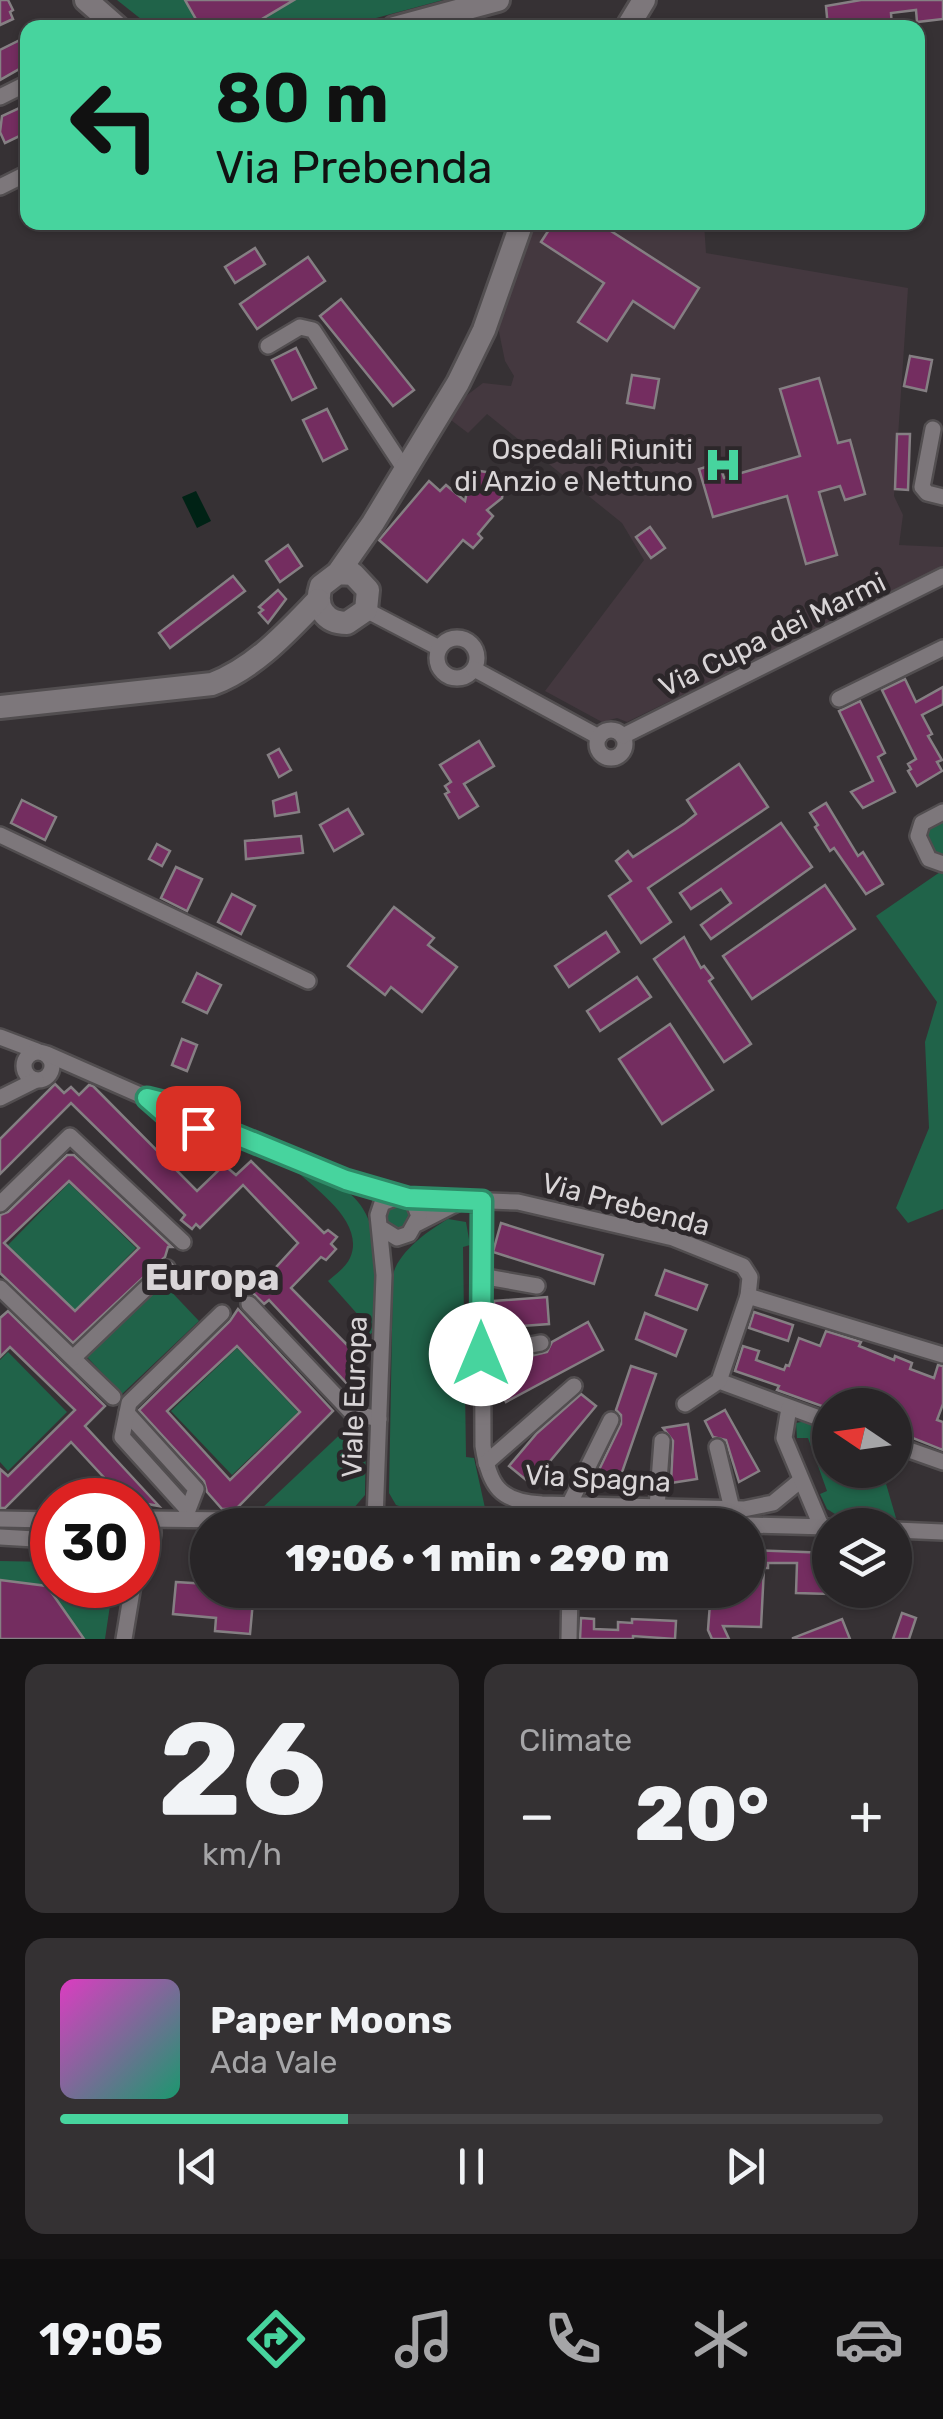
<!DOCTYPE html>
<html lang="en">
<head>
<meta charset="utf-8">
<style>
  :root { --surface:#282527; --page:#343133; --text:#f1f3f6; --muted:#a5a5a7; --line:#444244; --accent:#47d49e }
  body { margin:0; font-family:Rubik,sans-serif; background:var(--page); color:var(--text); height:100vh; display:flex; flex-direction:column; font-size:38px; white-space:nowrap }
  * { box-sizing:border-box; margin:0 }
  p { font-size:32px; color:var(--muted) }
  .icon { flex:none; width:55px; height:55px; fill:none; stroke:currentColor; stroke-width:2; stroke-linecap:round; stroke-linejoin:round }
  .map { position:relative; height:1639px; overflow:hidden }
  .side { display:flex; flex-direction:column; gap:25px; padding:25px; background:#161415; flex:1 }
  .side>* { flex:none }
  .guide { position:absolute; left:20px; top:20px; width:905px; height:210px; border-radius:20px; box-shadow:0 2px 8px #0004,0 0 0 2px var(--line); background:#47d49e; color:#111; overflow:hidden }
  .needle { width:65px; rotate:283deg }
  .fabs { position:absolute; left:812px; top:1388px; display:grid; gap:20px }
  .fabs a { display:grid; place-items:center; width:100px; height:100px; border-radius:50%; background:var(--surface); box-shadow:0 2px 8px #0004,0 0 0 2px var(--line); font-size:50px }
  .speed { position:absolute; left:30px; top:1478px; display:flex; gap:20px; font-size:50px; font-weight:700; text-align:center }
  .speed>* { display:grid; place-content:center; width:130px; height:130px; border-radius:50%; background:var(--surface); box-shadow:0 2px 8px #0004,0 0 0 2px var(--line); line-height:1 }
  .speed .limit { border:15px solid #d22; background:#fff; color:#111 }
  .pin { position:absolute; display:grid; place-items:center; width:85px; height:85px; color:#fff; margin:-42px; border-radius:20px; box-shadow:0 5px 15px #0006 }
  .me { position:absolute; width:110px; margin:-55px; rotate:0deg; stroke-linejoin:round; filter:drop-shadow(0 0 8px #0008) }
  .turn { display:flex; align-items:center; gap:35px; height:210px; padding:0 30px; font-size:45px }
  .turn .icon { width:130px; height:130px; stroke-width:2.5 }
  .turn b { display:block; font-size:70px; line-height:85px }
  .big { font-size:75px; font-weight:800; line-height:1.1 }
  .side .widget { flex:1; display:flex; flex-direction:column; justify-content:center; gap:15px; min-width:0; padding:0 35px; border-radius:20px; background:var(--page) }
  .side .dial { align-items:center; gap:0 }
  .dial b { font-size:130px; line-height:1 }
  .song { display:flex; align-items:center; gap:30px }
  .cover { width:120px; height:120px; border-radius:15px; background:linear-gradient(135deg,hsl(310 70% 55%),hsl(160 70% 35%)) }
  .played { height:10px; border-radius:5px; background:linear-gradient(90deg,var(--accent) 35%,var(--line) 35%) }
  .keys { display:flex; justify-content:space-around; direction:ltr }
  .heat { display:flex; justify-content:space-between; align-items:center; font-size:55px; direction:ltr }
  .side .tiles { flex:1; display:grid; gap:25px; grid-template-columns:1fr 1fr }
  .widget:last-child { grid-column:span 2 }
  .trip { position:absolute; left:190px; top:1508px; width:575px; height:100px; border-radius:50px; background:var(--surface); box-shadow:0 2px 8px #0004,0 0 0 2px var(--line); font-weight:800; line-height:100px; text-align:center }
  .tab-bar { display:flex; height:160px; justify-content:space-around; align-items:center; background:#100f10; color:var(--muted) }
  .tab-bar .icon { width:70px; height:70px }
  .tab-bar .active { color:var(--accent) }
  .tab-bar b { font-size:45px; color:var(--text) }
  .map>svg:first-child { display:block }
</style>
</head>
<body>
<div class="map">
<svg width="943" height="1639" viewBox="0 0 943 1639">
  <rect width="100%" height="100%" fill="#363134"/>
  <path fill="#44383f" d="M531 223H704L706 253 908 288 894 496 903 515 899 545 943 547V568L627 722 617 718 602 722 545 691 644 560 622 523 487 414 468 433 447 417 458 402 483 383 511 386 514 376 505 361 497 322Z"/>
  <g fill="#206349">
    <path d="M117 0H443L339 28 151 27Z"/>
    <path d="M943 818V856C932 853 925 839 926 828Z"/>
    <path d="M943 870V1209L908 1223 896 1208 929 1128 925 1042 937 1002 876 916Z"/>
    <path d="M293 1168C309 1175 330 1180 345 1190 389 1220 374 1288 372 1333L367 1336 354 1323 360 1317 328 1281C335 1275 346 1267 350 1258 366 1222 315 1189 293 1168Z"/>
    <path d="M69 1183 136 1248 75 1311 8 1245Z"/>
    <circle cx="398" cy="1216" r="12"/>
    <path d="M448 1219 466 1222 470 1245 463 1247 466 1457 474 1458 485 1508H405L396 1505 389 1493 393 1275C398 1252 429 1230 448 1219Z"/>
    <path d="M163 1283 199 1321 122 1394 86 1356Z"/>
    <path d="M237 1348 298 1412 232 1475 171 1411Z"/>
    <path d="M8 1352 67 1412 8 1471 0 1462V1360Z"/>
    <path d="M811 1420 827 1426 823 1436 830 1439V1470H882L896 1518 835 1514 827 1509 820 1494 827 1491 808 1438H797L796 1423Z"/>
    <path d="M348 1427 366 1428 365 1495 353 1509 260 1510Z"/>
    <path d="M0 1561 52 1562V1585H113L105 1639H84L47 1586 0 1580Z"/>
  </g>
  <path fill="#002215" d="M196 491 211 521 197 528 182 497Z"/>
  <g fill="#742d60" stroke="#857f83" stroke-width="2.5" fill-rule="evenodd">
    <path d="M0 0H8L13 10 10 12 13 19 0 25Z"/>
    <path d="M185 0H294L247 28H201Z"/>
    <path d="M861 0H943V19L917 22 916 10 891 13 892 28H828L826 6Z"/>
    <path d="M28 36V64L0 80V50Z"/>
    <path d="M28 104V132L5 143 0 132 2 116Z"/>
    <path d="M554 222H597L699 288 674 328 633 301 607 341 578 322 604 283 541 242Z"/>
    <path d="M255 248 265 264 235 283 225 267Z"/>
    <path d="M308 257 325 281 257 329 240 304Z"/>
    <path d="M341 299 414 390 393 406 320 316Z"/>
    <path d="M296 348 316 388 292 400 272 360Z"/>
    <path d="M910 356 932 360 926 391 904 386Z"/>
    <path d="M632 375 659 379 654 408 627 403Z"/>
    <path d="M819 378 838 443 850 440 865 494 845 500 840 486 819 492 837 555 806 564 787 496 713 517 699 469 719 463 724 478 800 456 780 389Z"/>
    <path d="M327 409 347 449 323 461 303 420Z"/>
    <path d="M897 434H910L908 490 895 489Z"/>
    <path d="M480 471 498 474 504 485 502 498 487 510 493 516 478 534 482 538 473 548 463 540 427 582 379 540 429 481 440 491 446 485 465 501 470 478Z"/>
    <path d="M650 527 665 548 651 558 636 537Z"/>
    <path d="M288 545 302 566 280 582 266 561Z"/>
    <path d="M233 576 245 591 170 648 159 633Z"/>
    <path d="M278 590 286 599 268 623 259 613 263 610 259 607Z"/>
    <path d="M905 679 916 702 943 687V704L922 715 932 734 928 736 942 760 937 762 942 771 917 786 908 771 911 769 908 764 916 759 882 690Z"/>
    <path d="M860 701 885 753 878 757 895 792 863 808 851 792 873 781 839 711Z"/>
    <path d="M479 741 494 766 464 784 478 806 459 818 445 794 449 792 445 786 451 782 440 765Z"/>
    <path d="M279 749 291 770 279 777 268 755Z"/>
    <path d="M739 764 768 807 648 888 671 922 641 943 609 896 631 881 616 861 628 851 633 857 685 823 696 814 687 800Z"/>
    <path d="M296 793 299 812 275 816 273 801Z"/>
    <path d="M22 800 56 817 45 840 11 823Z"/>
    <path d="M826 803 858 856 863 852 883 884 866 894 834 848 830 851 815 827 818 825 810 813Z"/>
    <path d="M348 809 363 834 334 851 320 825Z"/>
    <path d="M781 823 812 867 711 939 701 925 731 903 721 889 691 909 680 893Z"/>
    <path d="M301 836 303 853 246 859 245 841Z"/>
    <path d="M157 844 170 851 162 866 149 859Z"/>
    <path d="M176 867 202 879 187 911 161 898Z"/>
    <path d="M825 885 855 929 752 999 723 956Z"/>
    <path d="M232 894 255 906 241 934 218 922Z"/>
    <path d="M394 907 434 938 428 945 457 967 422 1012 391 987 385 995 348 966Z"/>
    <path d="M606 932 619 952 569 987 555 966Z"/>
    <path d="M684 937 701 968 704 966 713 978 709 981 751 1044 724 1062 654 959Z"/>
    <path d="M197 973 221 985 207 1013 183 1002Z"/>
    <path d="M637 977 651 997 600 1031 587 1011Z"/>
    <path d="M670 1024 713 1090 662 1124 619 1059Z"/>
    <path d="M182 1039 197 1045 187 1071 172 1065Z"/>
    <path d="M55 1084 64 1093 71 1087 79 1095 89 1085 93 1086 197 1191 224 1165 236 1175 251 1161 324 1233 328 1230 337 1237 331 1244 336 1249 326 1260 321 1257 291 1288 362 1360 359 1380 351 1388 269 1300 264 1304 253 1293 258 1288 253 1283 264 1272 268 1276 298 1243 243 1185 200 1228 196 1224 192 1229 181 1220 185 1215 71 1103 0 1174V1139Z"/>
    <path d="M67 1155H74L172 1247H168L165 1257 73 1343 0 1273V1215L8 1212ZM69 1181 139 1248 75 1311 4 1243Z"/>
    <path d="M501 1223 603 1255 594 1284 493 1252Z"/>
    <path d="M665 1270 707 1285 697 1310 656 1295Z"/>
    <path d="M547 1297 549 1324 494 1328V1301Z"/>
    <path d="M238 1309 333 1411 236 1509H222L207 1492 204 1481 139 1410 230 1321ZM237 1346 300 1412 230 1480 167 1411Z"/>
    <path d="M8 1311 105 1406 85 1426 159 1506 125 1500 71 1442 5 1508H0V1469L8 1476 75 1410 10 1347 0 1357V1318Z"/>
    <path d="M754 1312 793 1325 788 1341 749 1328Z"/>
    <path d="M645 1313 686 1330 676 1356 636 1339Z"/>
    <path d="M588 1322 603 1350 506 1402 494 1380V1373L522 1358 547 1352 552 1342Z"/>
    <path d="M826 1331 861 1342 859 1346 894 1360 895 1356 912 1363 910 1369 934 1378 938 1365 943 1366V1404L937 1420 943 1422V1450L895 1431V1405H830V1409L777 1390 779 1386 735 1371 743 1346 759 1351 756 1360 784 1370 786 1365 789 1366 799 1338 820 1346Z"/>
    <path d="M631 1366 656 1374 619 1481 597 1474 621 1424V1415L616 1410Z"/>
    <path d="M581 1394 596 1406 531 1484 509 1466 537 1433Z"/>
    <path d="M725 1410 759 1471 739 1482 726 1440 713 1437 705 1421Z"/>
    <path d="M688 1424 697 1479 671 1483 673 1441 663 1428Z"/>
    <path d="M748 1550 830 1553V1594L796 1593 797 1563H768V1568H764L761 1627 723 1626 729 1639H712L708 1630 711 1590H748Z"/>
    <path d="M0 1580 47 1586 84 1639H0Z"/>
    <path d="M176 1582 208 1584V1590H254L250 1634 215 1631 216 1618 173 1614Z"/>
    <path d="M902 1613 916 1618 909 1639H893Z"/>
    <path d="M581 1618 594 1619V1629L618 1630V1622L632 1623V1619L676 1621 675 1639 633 1636V1639H580Z"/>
    <path d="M842 1619 850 1639H793V1638Z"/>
  </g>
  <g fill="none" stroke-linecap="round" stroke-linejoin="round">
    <g stroke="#524e50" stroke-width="20">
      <g id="street">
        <path d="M0 97 28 83"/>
        <path d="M0 187 28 173"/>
        <path d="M268 346 300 327 313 330 405 470"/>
        <path d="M933 429 922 487 927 493 943 497"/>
        <path d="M366 610 439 648"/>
        <circle cx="457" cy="658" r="20"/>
        <path d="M474 669 599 737"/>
        <path d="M839 699 943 648"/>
        <circle cx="611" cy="744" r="14"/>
        <path d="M623 736 943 576"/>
        <path d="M943 812 922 823 918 836 929 859 943 864"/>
        <path d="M0 835 308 981"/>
        <path d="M0 1037 37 1051"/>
        <circle cx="38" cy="1066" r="14"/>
        <path d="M47 1054 147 1098 187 1108 219 1128"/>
        <path d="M0 1098 36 1080"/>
        <path d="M147 1098 165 1115 185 1125 228 1131 345 1180 400 1196"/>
        <path d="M409 1198 518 1202 673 1238 743 1266 750 1277 748 1296"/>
        <path d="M482 1201 483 1446C489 1486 500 1502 542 1504L744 1509 773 1503 801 1480"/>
        <path d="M0 1204 70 1136 183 1242"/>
        <path d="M418 1223 459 1202"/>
        <path d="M481 1276 537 1286"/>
        <path d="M0 1288 113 1397"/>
        <path d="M249 1304 352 1413 379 1419"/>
        <path d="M481 1354 541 1343"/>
        <path d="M73 1358 167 1268"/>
        <path d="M719 1381 830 1422"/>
        <path d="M685 1404 719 1381 748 1296 943 1355"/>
        <path d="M789 1408 784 1438 821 1526"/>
        <path d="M127 1413 196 1489 186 1515"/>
        <path d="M895 1445 943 1462"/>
        <path d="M717 1447 732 1509"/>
        <path d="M486 1463 574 1386"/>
        <path d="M569 1505 611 1420"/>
        <path d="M657 1507 662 1441"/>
        <path d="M187 1509 122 1437 129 1403 222 1313"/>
        <path d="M0 1519 52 1520"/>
        <path d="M145 1519 736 1525"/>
        <path d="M375 1520 384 1275 378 1215 382 1203 400 1196 414 1203 419 1216 409 1234 397 1238 381 1228"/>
        <path d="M748 1525 828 1527"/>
        <path d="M895 1530 943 1532"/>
        <path d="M0 1537 52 1540"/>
        <path d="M138 1549 150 1543C156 1532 153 1522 141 1518"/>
        <path d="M138 1571 150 1543"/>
        <path d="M124 1639 133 1585"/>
        <path d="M569 1639 570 1590"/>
      </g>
    </g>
    <g stroke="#524e50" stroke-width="28">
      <g id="secondary">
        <path d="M86 0 118 28"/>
        <path d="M394 28 498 0"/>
        <path d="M627 28 644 0"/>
        <path d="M338 573 353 574 368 590 366 610 347 623C325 623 314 607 321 586L338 573 373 523 458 383 484 330 522 222"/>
        <path d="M0 707 212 684C255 668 287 632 318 600"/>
      </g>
    </g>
    <use href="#street" stroke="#7d777b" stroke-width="15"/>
    <use href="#secondary" stroke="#7d777b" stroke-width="22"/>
  </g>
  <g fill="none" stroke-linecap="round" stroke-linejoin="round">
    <g stroke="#2e8a67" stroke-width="25">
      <path id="route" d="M198 1128 171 1119 147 1098 187 1108 219 1128 346 1180 408 1198 482 1201 481 1354"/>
    </g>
    <use href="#route" stroke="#47d49e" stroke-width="18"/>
  </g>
  <defs>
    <g id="hospital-bare" transform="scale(3)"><path d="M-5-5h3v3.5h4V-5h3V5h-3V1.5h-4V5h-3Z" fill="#47d49e" stroke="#2c272a" stroke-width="2.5" paint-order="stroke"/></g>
  </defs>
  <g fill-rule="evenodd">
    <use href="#hospital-bare" x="723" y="465"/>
  </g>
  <g text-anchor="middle" stroke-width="10" stroke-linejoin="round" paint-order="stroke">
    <g font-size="28" fill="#d9d5d7" stroke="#2c272a" text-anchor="end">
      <text x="693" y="459">Ospedali Riuniti<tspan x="693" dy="32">di Anzio e Nettuno</tspan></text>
    </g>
    <g font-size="28" fill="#d9d5d7" stroke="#2c272a">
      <text transform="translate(772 634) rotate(-26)" y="10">Via Cupa dei Marmi</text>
      <text transform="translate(626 1204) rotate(15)" y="10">Via Prebenda</text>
      <text transform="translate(354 1397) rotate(-88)" y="10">Viale Europa</text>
      <text transform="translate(598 1478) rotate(3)" y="10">Via Spagna</text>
    </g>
    <g font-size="38" font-weight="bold" fill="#d9d5d7" stroke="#2c272a">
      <text x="212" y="1290">Europa</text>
    </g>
  </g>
</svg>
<div class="fabs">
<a><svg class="needle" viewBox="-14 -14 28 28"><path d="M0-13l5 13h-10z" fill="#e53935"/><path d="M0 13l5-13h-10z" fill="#a5a5a7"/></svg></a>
<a><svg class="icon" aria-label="layers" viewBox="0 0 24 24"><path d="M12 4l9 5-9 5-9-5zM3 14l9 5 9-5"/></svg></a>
</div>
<div class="speed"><div class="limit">30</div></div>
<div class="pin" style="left:198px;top:1128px;background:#d93025"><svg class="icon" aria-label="arrive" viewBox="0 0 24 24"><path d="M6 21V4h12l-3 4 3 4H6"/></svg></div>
<svg class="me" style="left:481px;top:1354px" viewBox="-20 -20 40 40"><circle r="19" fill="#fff"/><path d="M0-13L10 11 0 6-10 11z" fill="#47d49e"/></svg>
<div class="trip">19:06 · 1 min · 290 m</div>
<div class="guide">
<div class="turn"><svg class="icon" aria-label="left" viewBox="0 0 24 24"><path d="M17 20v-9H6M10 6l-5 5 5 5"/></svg><div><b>80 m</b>Via Prebenda</div></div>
</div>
</div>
<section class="side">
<div class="tiles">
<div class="widget dial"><b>26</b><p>km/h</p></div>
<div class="widget"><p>Climate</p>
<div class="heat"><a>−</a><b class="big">20°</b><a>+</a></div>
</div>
<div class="widget">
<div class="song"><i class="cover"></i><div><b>Paper Moons</b><p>Ada Vale</p></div></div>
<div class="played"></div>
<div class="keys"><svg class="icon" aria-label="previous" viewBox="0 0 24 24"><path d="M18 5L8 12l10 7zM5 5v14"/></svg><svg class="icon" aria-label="pause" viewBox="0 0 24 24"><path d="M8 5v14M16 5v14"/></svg><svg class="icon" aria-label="next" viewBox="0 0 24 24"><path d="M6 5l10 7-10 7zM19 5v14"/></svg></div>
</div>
</div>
</section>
<nav class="tab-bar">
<b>19:05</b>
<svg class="icon active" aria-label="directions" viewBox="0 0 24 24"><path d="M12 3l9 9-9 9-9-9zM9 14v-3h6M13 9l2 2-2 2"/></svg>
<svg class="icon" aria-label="music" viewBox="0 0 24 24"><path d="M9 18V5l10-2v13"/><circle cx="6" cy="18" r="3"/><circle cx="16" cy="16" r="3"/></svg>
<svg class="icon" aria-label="phone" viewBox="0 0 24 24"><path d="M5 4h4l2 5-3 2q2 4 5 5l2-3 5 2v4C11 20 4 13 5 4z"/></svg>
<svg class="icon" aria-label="climate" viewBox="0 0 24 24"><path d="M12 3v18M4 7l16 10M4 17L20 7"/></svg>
<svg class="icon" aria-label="car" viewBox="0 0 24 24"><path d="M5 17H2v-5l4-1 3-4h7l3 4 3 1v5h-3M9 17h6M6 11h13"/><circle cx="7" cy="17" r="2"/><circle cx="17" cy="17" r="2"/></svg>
</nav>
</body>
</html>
